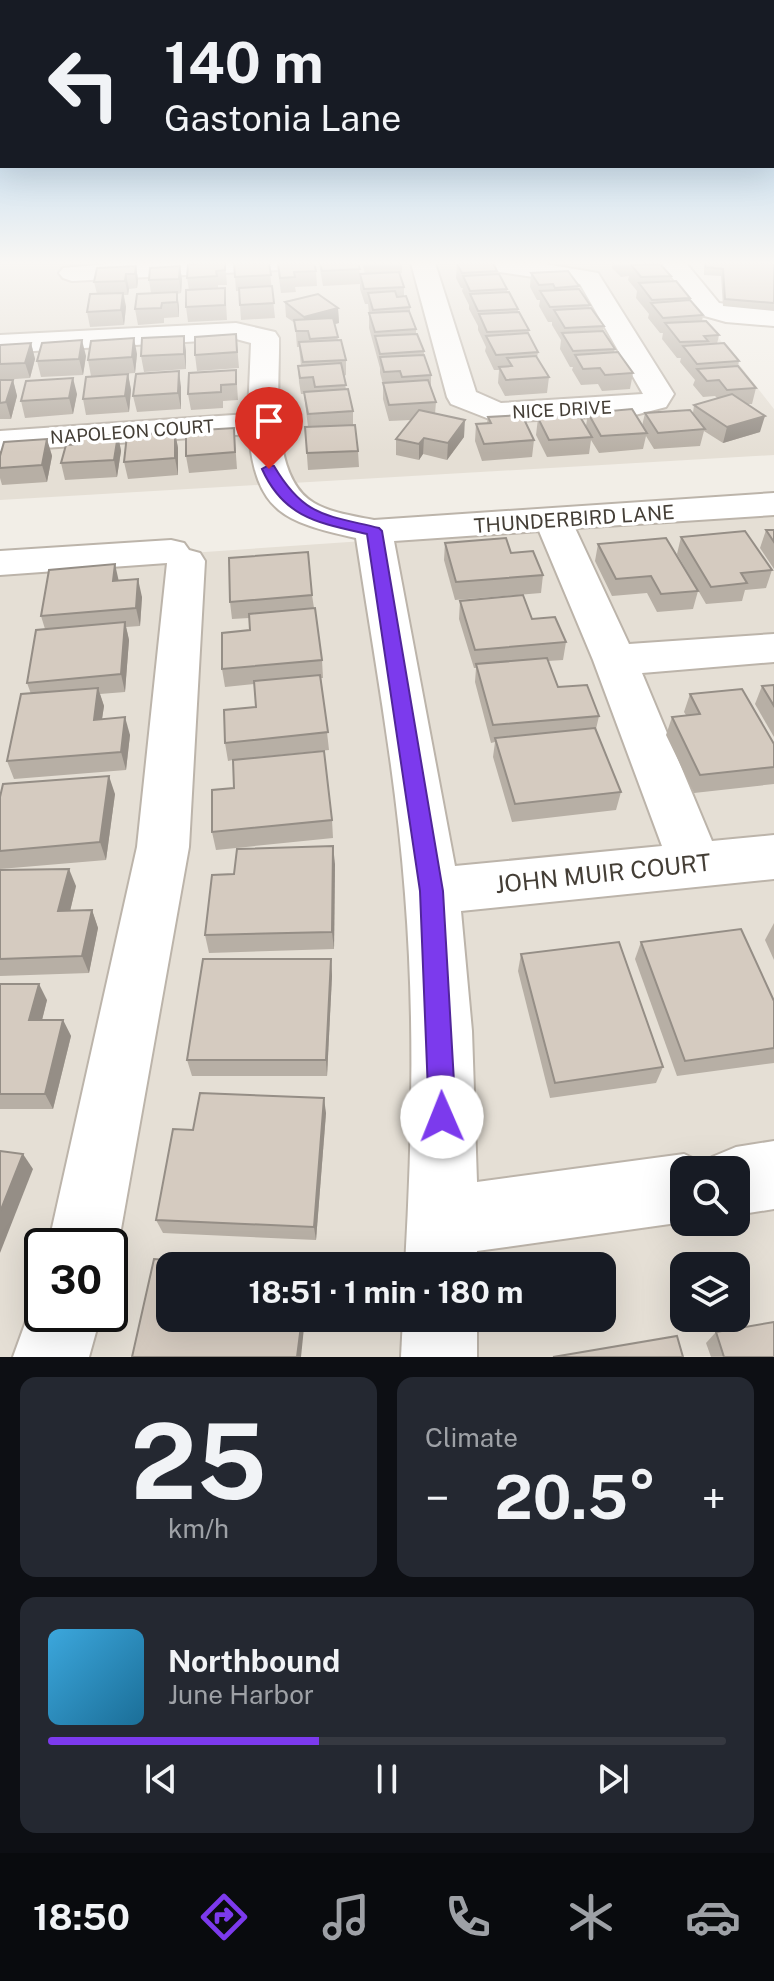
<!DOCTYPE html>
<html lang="en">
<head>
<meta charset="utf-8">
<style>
  :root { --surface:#171b24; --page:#242831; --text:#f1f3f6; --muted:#9ea1a6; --line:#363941; --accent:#7c3aed }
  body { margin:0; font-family:"Public Sans",sans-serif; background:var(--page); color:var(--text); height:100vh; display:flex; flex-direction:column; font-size:30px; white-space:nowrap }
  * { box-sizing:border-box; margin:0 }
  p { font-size:26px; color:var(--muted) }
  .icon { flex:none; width:44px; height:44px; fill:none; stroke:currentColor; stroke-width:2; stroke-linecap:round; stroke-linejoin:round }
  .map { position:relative; height:1357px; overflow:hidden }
  .panel { display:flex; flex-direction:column; gap:20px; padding:20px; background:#0d0f14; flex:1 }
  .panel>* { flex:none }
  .banner { position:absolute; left:0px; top:0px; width:774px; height:168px; box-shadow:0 8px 32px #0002; background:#171b24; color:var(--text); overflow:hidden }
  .tools { position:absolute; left:670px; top:1156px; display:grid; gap:16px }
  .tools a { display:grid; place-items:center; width:80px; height:80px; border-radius:16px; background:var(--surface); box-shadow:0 8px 32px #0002; font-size:40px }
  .speed { position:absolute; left:24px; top:1228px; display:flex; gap:16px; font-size:40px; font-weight:700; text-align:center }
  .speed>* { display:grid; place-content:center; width:104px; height:104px; border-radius:50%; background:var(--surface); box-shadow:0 8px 32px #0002; line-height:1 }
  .speed .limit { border:4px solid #111; border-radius:12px; background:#fff; color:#111 }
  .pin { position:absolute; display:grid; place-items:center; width:68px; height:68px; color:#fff; margin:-82px -34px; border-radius:50% 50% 50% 0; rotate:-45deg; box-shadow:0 0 8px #0007 }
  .pin .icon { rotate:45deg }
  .me { position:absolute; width:88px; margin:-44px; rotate:359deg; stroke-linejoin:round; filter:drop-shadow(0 0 6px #0008) }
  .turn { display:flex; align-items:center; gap:28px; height:168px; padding:0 32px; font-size:36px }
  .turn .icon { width:104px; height:104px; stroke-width:2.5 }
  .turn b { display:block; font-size:56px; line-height:68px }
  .big { font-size:60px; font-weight:700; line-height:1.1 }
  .panel .card { flex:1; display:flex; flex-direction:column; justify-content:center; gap:12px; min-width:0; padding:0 28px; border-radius:16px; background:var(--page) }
  .panel .dial { align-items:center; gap:0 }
  .dial b { font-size:104px; line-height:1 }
  .song { display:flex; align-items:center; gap:24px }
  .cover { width:96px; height:96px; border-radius:12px; background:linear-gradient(135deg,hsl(200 70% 55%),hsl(200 70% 35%)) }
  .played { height:8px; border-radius:4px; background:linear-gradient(90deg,var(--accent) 40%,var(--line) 40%) }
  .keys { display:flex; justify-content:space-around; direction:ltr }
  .heat { display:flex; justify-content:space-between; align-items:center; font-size:44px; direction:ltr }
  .panel .tiles { flex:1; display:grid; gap:20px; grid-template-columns:1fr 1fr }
  .card:last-child { grid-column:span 2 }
  .trip { position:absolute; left:156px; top:1252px; width:460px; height:80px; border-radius:16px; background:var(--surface); box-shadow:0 8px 32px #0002; font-weight:700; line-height:80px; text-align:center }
  .menu { display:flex; height:128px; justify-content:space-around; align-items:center; background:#090b0e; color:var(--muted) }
  .menu .icon { width:56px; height:56px }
  .menu .on { color:var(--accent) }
  .menu b { font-size:36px; color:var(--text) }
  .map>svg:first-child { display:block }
</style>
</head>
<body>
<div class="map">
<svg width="774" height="1357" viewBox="0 0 774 1357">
  <rect width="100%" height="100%" fill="#f2eee7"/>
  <g fill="#e5dfd5" fill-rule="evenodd">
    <path d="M0 263H660L774 409V455L0 500Z"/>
    <path d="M774 513V1357H0V566ZM684 1170H736V1222H684ZM42 1246H110V1314H42ZM170 1266H602V1318H170ZM684 1266H736V1318H684Z"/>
  </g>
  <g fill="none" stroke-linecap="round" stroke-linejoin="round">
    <g stroke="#bcb4aa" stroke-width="4">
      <g id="minor">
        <path d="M118 263H291L288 268 279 270 72 281 63 278 59 273 63 268Z"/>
        <path d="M411 263H435L476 392 501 403 643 394 580 284 486 270 477 268 474 263H539L598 273 674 394 666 407 635 415 497 422 451 404 447 397Z"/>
        <path d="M661 263H686L719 303 774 310V326L726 322 701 315Z"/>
        <path d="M236 323 275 332 279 338C280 384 268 476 314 503 331 513 354 516 374 520L774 493V515L575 528 629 644 774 634V662L642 673 712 841 774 835V879L461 911 472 1031 477 1182 684 1154 709 1166 712 1157 736 1147 774 1141V1209L736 1215V1170H684V1222L477 1251V1266H405C412 1142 415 1018 405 894 396 775 374 657 356 538 285 522 256 513 249 434L0 451V431L248 414 251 343 236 339 0 353V335ZM539 531 593 660 662 846 455 866 394 541Z"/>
        <path d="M171 540 184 543 189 550 200 553 205 561 189 847 118 1246 110 1266V1246H48L137 847 167 563 0 575V551Z"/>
        <path d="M42 1286V1314H101L89 1357H13L38 1288Z"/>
        <path d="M403 1318H477V1357H401Z"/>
      </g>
    </g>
    <use href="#minor" fill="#fff" fill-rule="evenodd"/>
  </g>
  <g fill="#b7afa5">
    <path d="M225 263 227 285H218V288L226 303 227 320 188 322 186 307 189 290 187 278Z"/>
    <path d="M234 263H269L275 318 241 320 239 291H236Z"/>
    <path d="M277 263 316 271 317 286 295 287 296 292 281 293Z"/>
    <path d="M319 263H358L360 274H365L362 263H402V273H399L404 287V297L410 307V313L416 329V334L424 351V355L431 375V388L436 402 435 414 464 437 447 460 423 454 419 460 396 455V439L411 420 389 421 383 399V384L380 373V368L369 328V313L368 304H365L360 289V284L323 286Z"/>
    <path d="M613 263 660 264 671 276 670 282 690 298 689 300 703 315 702 321 719 335 717 344 739 361 738 366 756 388 752 404H747L760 432 723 443 704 431 700 446 654 449 646 436 643 449 599 453 591 440 589 454 547 457 536 435 538 418 586 426 588 413 642 426 645 413H693L694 405 717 398 715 396 703 397 693 385 695 380 680 362 681 358H677L662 339 663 333H660L648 318 649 314 636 298 637 291 628 280 629 276 621 277 612 268Z"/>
    <path d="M704 263H774V311L723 306 721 276 704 275Z"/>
    <path d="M457 264 497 271V275L507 289V292L518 309V312L529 330 528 334 538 352 537 358 549 377 547 393 505 396 498 383 499 370H494L485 351 486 347 478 330V326L469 309V305L462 291 463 288H461L456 278Z"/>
    <path d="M136 266 138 280 137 288 129 289 128 295H124L126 307 124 325 90 327 87 312 97 294 94 282Z"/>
    <path d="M180 266 182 280 181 293 177 294 179 307V317L164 318V323L138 325 135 309 151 293 149 280Z"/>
    <path d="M531 273 579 286 578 289 590 305 589 308 604 326 603 331 615 349 614 352 633 373 630 389 602 391 598 384 581 385 572 370 573 367H570L560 349 561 340 552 325V322H548L539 306 540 300H537L530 287Z"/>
    <path d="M285 302 338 308 339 323 335 324 338 340 346 360V375L344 376 346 390 353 411V425L358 451 359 467 308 470 305 427H308L304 394H301L299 382 298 366H301L299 347H297L295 323 286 317Z"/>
    <path d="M236 334 239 368 197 371 195 355Z"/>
    <path d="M31 343 35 359 30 378 0 380V345Z"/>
    <path d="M186 351V369L144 372 141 356Z"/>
    <path d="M137 354 135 373 91 376 88 360Z"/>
    <path d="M86 356 83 375 41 377 37 361Z"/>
    <path d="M236 370 238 400 223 401V408L191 410 188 394Z"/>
    <path d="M128 374 131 390 129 412 86 415 83 399Z"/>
    <path d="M0 380H13L17 396 11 419H0Z"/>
    <path d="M181 387V409L137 412 133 396Z"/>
    <path d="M77 394 73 414 25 418 21 401Z"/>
    <path d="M488 417 534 440 532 457 482 461 475 441 476 424 487 423Z"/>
    <path d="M234 428 237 469 189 473 186 456Z"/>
    <path d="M175 432 178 448V475L128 479 124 462Z"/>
    <path d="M118 435 121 451 117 477 65 480 61 463 81 444Z"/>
    <path d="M47 439 52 456 47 482 2 485 0 478V453V455Z"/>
    <path d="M766 530H774V569L760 548Z"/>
    <path d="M681 537 772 570 766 588 745 590 742 601 706 604 677 554Z"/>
    <path d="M445 543 511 553 543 575 541 593 455 600 444 560Z"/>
    <path d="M598 544 698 591 693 609 657 612 647 593 612 596 595 561Z"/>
    <path d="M118 581 142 597 140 626 126 627 129 640 125 692 100 694 104 706 102 719 130 735 126 770 14 779 7 761 31 694 27 683 45 629 41 616Z"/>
    <path d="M312 595 322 660 323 678H321L329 750 250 758 332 820 333 838 216 850 212 832 234 788 233 760 228 761 225 743 256 707 254 684 225 687 222 669 250 630 249 618 232 619 230 602Z"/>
    <path d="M460 601 532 619 566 642 563 660 548 661 558 687 599 716 596 729 621 792 616 810 512 822 493 757 495 742 491 743 475 682 476 668H474L459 619Z"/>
    <path d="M774 685V737L755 704 762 686Z"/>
    <path d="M690 694 774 744V784L694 793 666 735 672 717 686 715 684 712Z"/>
    <path d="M115 794 106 860 0 869V797Z"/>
    <path d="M335 864 334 949 209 953 205 935Z"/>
    <path d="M0 870 76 886 70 911 92 910 98 928 89 973 0 976Z"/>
    <path d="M774 923V960L765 940Z"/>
    <path d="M641 942 774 1001V1063L677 1076 635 959Z"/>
    <path d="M521 954 663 1067 656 1083 550 1098 518 971Z"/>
    <path d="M331 959 332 976 327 1076H192L187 1060Z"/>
    <path d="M0 984 47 1000 42 1020H63L71 1036 53 1109H0Z"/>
    <path d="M326 1113 316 1240 163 1233 156 1220 193 1130Z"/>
    <path d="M716 1332 774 1357H711L706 1343Z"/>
  </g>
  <g fill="#958e86">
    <path d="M136 266 138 280 137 288 135 274Z"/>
    <path d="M180 266 182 280 181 293 179 279Z"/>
    <path d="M126 274 129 289 128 295 125 281Z"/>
    <path d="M177 292 179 307V317L177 302Z"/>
    <path d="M123 293 126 307 124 325 121 310Z"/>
    <path d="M338 308 339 323 305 331 304 317Z"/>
    <path d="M184 336 186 351V369L184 354Z"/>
    <path d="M134 338 137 354 135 373 132 357Z"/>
    <path d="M82 340 86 356 83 375 79 359Z"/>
    <path d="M31 343 35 359 30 378 25 363Z"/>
    <path d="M179 371 181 387V409L178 393Z"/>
    <path d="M128 374 131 390 129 412 125 396Z"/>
    <path d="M73 378 77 394 73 414 69 398Z"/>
    <path d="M13 380 17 396 11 419 6 402Z"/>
    <path d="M765 416 760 432 723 443 727 427Z"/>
    <path d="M465 420 464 437 447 460 448 443Z"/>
    <path d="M175 432 178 448V475L175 458Z"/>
    <path d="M118 435 121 451 117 477 114 460Z"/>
    <path d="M424 438 423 454 419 460V444Z"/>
    <path d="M47 439 52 456 47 482 42 465Z"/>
    <path d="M115 564 119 582 113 581Z"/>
    <path d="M138 579 142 597 140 626 136 608Z"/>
    <path d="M125 622 129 640 125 692 121 674Z"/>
    <path d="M98 688 104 706 99 738 94 720Z"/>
    <path d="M125 717 130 735 126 770 121 752Z"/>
    <path d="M109 776 115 794 106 860 100 842Z"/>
    <path d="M333 846 335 864 334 949 332 932Z"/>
    <path d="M69 869 76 886 66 928 58 911Z"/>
    <path d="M92 910 98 928 89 973 82 956Z"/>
    <path d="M331 959 332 976 327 1076 326 1060Z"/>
    <path d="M39 984 47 1000 38 1036 29 1020Z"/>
    <path d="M63 1020 71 1036 53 1109 45 1094Z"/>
    <path d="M324 1098 326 1113 316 1240 314 1227Z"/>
    <path d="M23 1154 33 1169 0 1253V1212Z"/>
    <path d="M302 1318H305L301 1357H297Z"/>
  </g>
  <g fill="#d5cbc0" stroke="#958e86" stroke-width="2">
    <path d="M225 263V270L216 271 217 276 187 278 188 264Z"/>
    <path d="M234 263H269L271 275 235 277Z"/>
    <path d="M278 263H314L316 271 294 272 295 277 280 278Z"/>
    <path d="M320 263H358L360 269 322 271Z"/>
    <path d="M468 263H493L497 271 462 273 457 264Z"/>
    <path d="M706 263H774V303L725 299 723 269 706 267Z"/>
    <path d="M660 264 671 276 641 277 631 265Z"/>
    <path d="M136 266 135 274H126L125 281 94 282 97 268Z"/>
    <path d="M180 266 179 279 149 280 150 268Z"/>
    <path d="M568 271 579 286 555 288 553 284 539 285 531 273Z"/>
    <path d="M399 272 404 287 364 289 360 274Z"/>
    <path d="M499 274 507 289 470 291 463 276Z"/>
    <path d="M676 281 690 298 652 300 639 283Z"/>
    <path d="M272 286 274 303 240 305 239 288Z"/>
    <path d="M225 288V305L186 307V290Z"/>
    <path d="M579 289 590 305 550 307 540 291Z"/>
    <path d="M395 291 397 297 406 296 410 307 373 310 368 293Z"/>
    <path d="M177 292V302L162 303 161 308 135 309 137 294Z"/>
    <path d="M509 292 518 309 478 311 470 294Z"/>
    <path d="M123 293 121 310 87 312 90 294Z"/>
    <path d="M318 294 338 308 304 317 285 302Z"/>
    <path d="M690 300 703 315 663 318 651 303Z"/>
    <path d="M591 308 604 326 565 328 554 310Z"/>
    <path d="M409 311 416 329 375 332 369 313Z"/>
    <path d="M519 312 529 330 487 332 479 314Z"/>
    <path d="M333 318 338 337 310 339 308 331H296L294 320Z"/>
    <path d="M706 321 719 335 704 336 708 341 680 342 665 323Z"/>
    <path d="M603 331 615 349 573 351 562 333Z"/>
    <path d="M528 333 538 352 496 355 486 336Z"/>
    <path d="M236 334 237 352 195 355V337Z"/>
    <path d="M417 334 424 351 380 354 375 336Z"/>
    <path d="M184 336V354L141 356 142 338Z"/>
    <path d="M134 338 132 357 88 360 91 341Z"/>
    <path d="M82 340 79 359 37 361 42 343Z"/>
    <path d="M341 340 346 360 303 362 299 342Z"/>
    <path d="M31 343 25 363 0 364V345Z"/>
    <path d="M724 343 739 361 697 364 683 346Z"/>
    <path d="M618 352 633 373 605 375 600 368 583 369 575 355Z"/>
    <path d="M424 355 431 375 402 377 400 371 384 372 380 357Z"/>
    <path d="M536 356 549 377 506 380 499 367 512 366 507 358Z"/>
    <path d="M341 363 346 385 315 387 313 377 300 378 298 366Z"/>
    <path d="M738 366 756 388 727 390 719 380 707 381 697 369Z"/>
    <path d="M236 370V384L221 385V392L188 394 189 373Z"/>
    <path d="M179 371 178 393 133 396 136 374Z"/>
    <path d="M128 374 125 396 83 399 86 377Z"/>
    <path d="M73 378 69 398 21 401 26 381Z"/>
    <path d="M0 380H13L6 402 0 403Z"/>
    <path d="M428 380 436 402 389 405 383 383Z"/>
    <path d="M348 389 353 411 308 414 304 392Z"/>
    <path d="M732 394 765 416 727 427 694 405Z"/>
    <path d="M632 409 647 433 601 436 588 413Z"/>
    <path d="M419 410 465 420 448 443 424 438 419 444 396 439Z"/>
    <path d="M690 410 705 429 658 433 645 413Z"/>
    <path d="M522 415 534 440 484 444 476 424 491 423 488 417Z"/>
    <path d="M579 415 592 437 549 440 538 418Z"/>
    <path d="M355 425 358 451 307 453 305 427Z"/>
    <path d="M234 428 235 452 186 456V431Z"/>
    <path d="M175 432V458L124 462 127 435Z"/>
    <path d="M118 435 114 460 61 463 66 445 81 444 83 437Z"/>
    <path d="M47 439 42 465 0 468V456L4 442Z"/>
    <path d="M766 530H774V542Z"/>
    <path d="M745 531 772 570 741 573 747 583 711 587 681 537Z"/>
    <path d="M506 538 511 553 533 551 543 575 456 582 445 543Z"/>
    <path d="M666 538 698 591 661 594 651 576 616 579 598 544Z"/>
    <path d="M308 552 312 595 230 602 229 558Z"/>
    <path d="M115 564 113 581 138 579 136 608 41 616 49 570Z"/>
    <path d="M523 595 532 619 555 617 566 642 475 650 460 601Z"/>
    <path d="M315 608 322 660 222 669V633L250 630 249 614Z"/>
    <path d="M125 622 121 674 27 683 36 630Z"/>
    <path d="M547 658 558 687 587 685 599 716 493 725 476 664Z"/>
    <path d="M320 675 328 732 225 743 224 710 256 707 254 681Z"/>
    <path d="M774 685V706L762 686Z"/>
    <path d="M98 688 94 720 125 717 121 752 7 761 21 694Z"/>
    <path d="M742 689 774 744V767L700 775 672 717 700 714 690 694Z"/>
    <path d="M595 728 621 792 515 804 495 738Z"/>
    <path d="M324 751 332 820 212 832V790L234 788 233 760Z"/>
    <path d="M109 776 100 842 0 851V797L3 784Z"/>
    <path d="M333 846 332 932 205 935 212 875 234 874 237 849Z"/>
    <path d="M69 869 58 911 92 910 82 956 0 959V870Z"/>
    <path d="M741 929 774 1001V1048L685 1061 641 942Z"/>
    <path d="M619 942 663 1067 555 1083 521 954Z"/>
    <path d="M203 959H331L326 1060H187Z"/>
    <path d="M0 984H39L29 1020H63L45 1094H0Z"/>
    <path d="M200 1093 324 1098 314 1227 156 1220 173 1129 193 1130Z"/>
    <path d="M0 1151 23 1154 0 1212Z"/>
    <path d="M154 1259 240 1266H170V1318H302L297 1357H132Z"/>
    <path d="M774 1322V1357H724L716 1332Z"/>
    <path d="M677 1336 683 1357H553Z"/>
  </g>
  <linearGradient id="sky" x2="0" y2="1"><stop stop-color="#8ec1e9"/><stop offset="0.58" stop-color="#f9f7f4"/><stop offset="1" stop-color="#f9f7f4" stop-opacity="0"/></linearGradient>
  <rect width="774" height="453" fill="url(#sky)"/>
  <path fill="#7c3aed" stroke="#51269a" stroke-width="2" d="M269 465 274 466C304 517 326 515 379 528L382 531 443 891 456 1117 452 1126 442 1130 433 1126 429 1117 420 891 367 534C319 523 284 518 262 469Z"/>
  <g text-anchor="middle" stroke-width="7" stroke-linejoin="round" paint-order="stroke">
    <g font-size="18" fill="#443e36" stroke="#fff">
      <text transform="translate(562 410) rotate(-3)" y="6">NICE DRIVE</text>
      <text transform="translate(132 432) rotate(-4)" y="6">NAPOLEON COURT</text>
    </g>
    <g font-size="20" fill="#443e36" stroke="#fff">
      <text transform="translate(574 519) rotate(-4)" y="7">THUNDERBIRD LANE</text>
    </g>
    <g font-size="24" fill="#443e36" stroke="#fff">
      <text transform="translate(603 874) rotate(-6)" y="8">JOHN MUIR COURT</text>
    </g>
  </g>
</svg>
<div class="tools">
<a><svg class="icon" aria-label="search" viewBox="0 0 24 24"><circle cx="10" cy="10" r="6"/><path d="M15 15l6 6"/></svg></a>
<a><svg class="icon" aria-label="layers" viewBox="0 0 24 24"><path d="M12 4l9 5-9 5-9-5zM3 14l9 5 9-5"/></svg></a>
</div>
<div class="speed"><div class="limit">30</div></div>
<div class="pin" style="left:269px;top:469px;background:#d93025"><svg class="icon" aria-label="arrive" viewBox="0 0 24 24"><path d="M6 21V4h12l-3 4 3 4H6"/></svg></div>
<svg class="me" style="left:442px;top:1117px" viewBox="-20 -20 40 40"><circle r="19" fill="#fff"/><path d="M0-13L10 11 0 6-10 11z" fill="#7c3aed"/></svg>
<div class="trip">18:51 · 1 min · 180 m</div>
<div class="banner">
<div class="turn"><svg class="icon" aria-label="left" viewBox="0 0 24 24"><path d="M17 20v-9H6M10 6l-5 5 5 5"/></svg><div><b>140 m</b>Gastonia Lane</div></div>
</div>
</div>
<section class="panel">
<div class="tiles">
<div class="card dial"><b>25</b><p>km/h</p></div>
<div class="card"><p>Climate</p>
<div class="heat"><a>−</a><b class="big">20.5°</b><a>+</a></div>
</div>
<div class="card">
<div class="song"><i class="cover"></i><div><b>Northbound</b><p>June Harbor</p></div></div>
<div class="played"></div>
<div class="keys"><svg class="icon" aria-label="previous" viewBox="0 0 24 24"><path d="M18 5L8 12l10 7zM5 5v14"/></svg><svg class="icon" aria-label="pause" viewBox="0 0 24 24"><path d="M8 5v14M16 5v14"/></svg><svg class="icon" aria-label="next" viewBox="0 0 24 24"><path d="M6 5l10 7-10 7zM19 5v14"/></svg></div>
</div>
</div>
</section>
<nav class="menu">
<b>18:50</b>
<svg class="icon on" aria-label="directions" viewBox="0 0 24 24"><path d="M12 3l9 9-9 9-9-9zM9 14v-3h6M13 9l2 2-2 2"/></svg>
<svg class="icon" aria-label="music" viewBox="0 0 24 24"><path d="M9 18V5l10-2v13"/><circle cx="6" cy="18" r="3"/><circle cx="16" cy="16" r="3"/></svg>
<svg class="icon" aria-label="phone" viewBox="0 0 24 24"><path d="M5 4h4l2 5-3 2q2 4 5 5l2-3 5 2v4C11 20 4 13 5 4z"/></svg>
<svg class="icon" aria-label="climate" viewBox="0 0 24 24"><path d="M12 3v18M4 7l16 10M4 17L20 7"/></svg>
<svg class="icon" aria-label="car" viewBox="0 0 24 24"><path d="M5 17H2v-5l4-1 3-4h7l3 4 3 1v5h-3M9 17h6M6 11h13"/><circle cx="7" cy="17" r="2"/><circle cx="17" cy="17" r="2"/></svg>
</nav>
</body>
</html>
